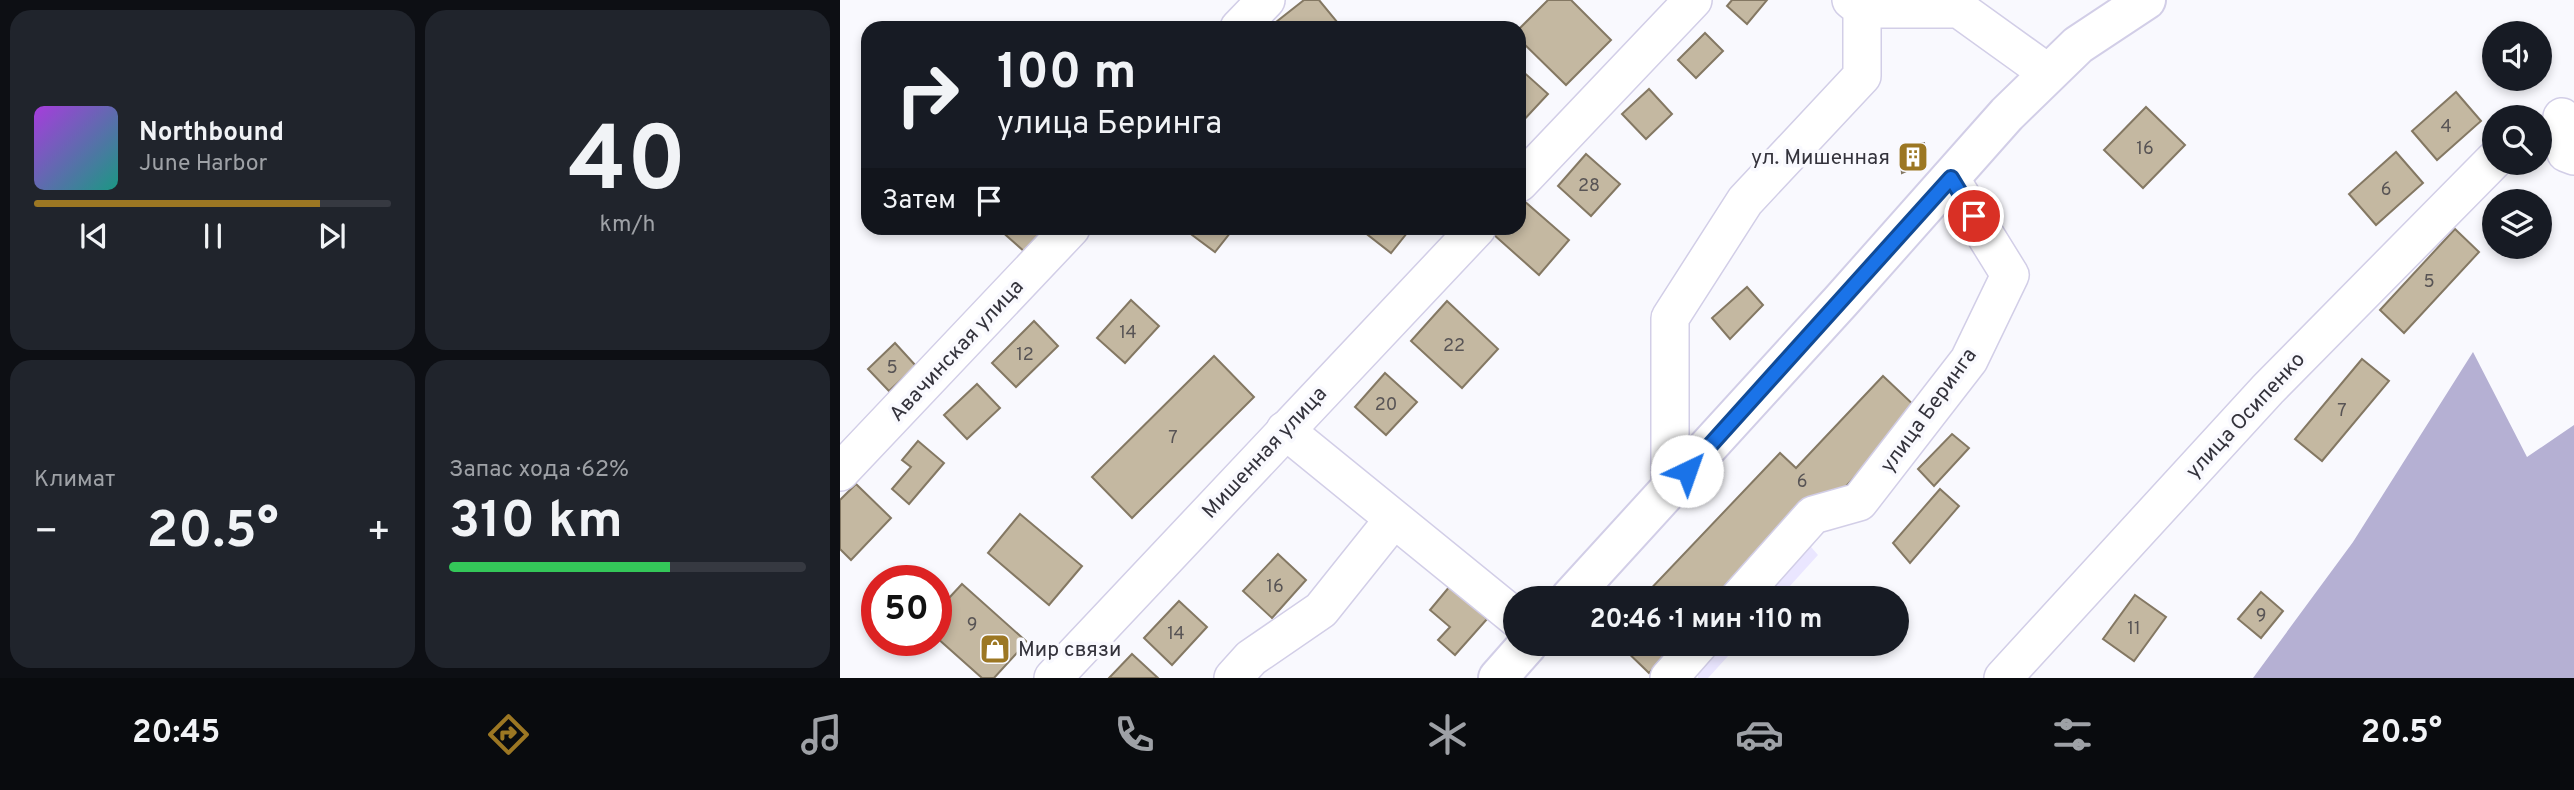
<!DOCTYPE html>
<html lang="ru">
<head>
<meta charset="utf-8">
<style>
  :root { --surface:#171b24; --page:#20242c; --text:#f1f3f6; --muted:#9ea1a6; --line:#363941; --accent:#9c7723 }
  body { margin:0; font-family:Overpass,sans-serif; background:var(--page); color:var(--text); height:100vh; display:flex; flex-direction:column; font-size:26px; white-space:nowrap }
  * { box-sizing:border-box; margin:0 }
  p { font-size:23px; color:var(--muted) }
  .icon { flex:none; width:38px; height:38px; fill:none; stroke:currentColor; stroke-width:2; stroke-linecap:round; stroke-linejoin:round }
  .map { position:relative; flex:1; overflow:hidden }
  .sheet { display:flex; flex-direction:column; gap:10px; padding:10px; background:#0d0f14; width:840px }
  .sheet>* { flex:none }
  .banner { position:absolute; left:21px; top:21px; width:665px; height:214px; border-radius:21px; box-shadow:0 4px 10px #0003; background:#171b24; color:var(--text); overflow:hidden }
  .fabs { position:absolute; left:1642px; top:21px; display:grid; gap:14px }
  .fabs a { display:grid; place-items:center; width:70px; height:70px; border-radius:50%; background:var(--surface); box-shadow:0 4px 10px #0003; font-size:35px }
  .speed { position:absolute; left:21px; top:565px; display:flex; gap:14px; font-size:35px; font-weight:700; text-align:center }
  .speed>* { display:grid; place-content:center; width:91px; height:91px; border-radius:50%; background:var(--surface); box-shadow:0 4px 10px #0003; line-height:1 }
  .speed .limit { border:10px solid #d22; background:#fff; color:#111 }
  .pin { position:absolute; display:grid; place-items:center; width:60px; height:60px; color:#fff; margin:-30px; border:4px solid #fff; border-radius:50%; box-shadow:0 2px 7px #0007 }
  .me { position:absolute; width:77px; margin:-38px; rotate:42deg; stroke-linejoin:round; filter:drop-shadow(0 0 5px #0008) }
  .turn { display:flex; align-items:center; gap:24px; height:147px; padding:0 21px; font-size:32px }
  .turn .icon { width:91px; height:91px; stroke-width:2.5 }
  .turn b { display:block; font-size:49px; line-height:60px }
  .then { display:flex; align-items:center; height:66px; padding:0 21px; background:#0003; gap:14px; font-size:26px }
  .big { font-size:52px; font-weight:700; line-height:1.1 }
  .sheet .tile { flex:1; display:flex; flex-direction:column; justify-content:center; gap:10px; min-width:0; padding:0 24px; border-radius:21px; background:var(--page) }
  .sheet .dial { align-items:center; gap:0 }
  .dial b { font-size:91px; line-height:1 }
  .song { display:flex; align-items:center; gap:21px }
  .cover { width:84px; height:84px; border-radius:10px; background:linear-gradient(135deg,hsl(280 70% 55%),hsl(170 70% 35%)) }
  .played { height:7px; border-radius:4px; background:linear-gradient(90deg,var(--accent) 80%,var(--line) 80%) }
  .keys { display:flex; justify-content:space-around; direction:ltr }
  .heat { display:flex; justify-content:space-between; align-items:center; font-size:38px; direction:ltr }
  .charge { height:10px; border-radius:5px; background:linear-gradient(90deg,#34c759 62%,var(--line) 0) }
  .sheet .tiles { flex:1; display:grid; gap:10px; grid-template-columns:repeat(2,1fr) }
  .trip { position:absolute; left:663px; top:586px; width:406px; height:70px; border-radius:35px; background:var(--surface); box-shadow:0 4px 10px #0003; font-weight:700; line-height:70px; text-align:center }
  .menu { display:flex; height:112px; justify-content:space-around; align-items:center; background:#090b0e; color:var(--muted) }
  .menu .icon { width:49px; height:49px }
  .menu .active { color:var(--accent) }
  .menu b { font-size:32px; color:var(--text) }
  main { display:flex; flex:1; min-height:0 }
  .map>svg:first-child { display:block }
</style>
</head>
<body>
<main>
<section class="sheet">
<div class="tiles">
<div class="tile">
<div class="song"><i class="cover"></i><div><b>Northbound</b><p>June Harbor</p></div></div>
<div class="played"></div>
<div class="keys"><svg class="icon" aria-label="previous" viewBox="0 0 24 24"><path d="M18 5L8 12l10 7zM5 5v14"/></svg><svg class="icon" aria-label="pause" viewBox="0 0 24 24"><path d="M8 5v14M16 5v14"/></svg><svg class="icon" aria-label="next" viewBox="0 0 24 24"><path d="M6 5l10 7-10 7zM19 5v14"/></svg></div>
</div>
<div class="tile dial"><b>40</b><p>km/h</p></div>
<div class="tile"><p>Климат</p>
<div class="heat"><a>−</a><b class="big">20.5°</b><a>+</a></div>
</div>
<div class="tile"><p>Запас хода · 62%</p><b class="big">310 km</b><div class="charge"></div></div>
</div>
</section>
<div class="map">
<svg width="1734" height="678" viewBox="0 0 1734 678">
  <rect width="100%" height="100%" fill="#f9f9fe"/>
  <g fill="#eae6ff">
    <path d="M958 532 978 555 939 598H899Z"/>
    <path d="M859 644H899L868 678H858Z"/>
  </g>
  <path fill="#b5b0d3" d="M1633 352 1687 457 1734 425V678H1413L1513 542Z"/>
  <g fill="#c4b8a1" stroke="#847863" stroke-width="2">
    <path d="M464 0H479L498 23 492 28H433L431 26Z"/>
    <path d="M708 0H731L771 40 726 85 679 39V29Z"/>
    <path d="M892 0H927L907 24 887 6Z"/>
    <path d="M865 33 883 51 856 78 838 60Z"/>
    <path d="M679 68 708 94 680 124H679Z"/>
    <path d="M809 89 832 114 806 139 782 114Z"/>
    <path d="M1616 92 1641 121 1597 160 1572 131Z"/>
    <path d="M1306 107 1345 145 1303 188 1264 150Z"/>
    <path d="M1084 143 1085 150 1073 168 1062 173 1061 164 1076 144Z"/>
    <path d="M1556 152 1583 183 1536 225 1509 194Z"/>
    <path d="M746 154 780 184 751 216 718 186Z"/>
    <path d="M683 200 729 240 699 275 653 234 659 228H679V205Z"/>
    <path d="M162 228H208L186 253 160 230Z"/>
    <path d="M346 228H394L375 252 344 229Z"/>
    <path d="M519 228H571L551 253Z"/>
    <path d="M1615 229 1639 252 1564 333 1540 310Z"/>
    <path d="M907 287 923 305 890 339 872 318Z"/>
    <path d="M291 300 319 326 285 363 257 338Z"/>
    <path d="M607 301 658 349 622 388 571 341Z"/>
    <path d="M194 321 218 346 176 387 152 363Z"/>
    <path d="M55 343 76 366 49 391 28 369Z"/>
    <path d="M374 356 414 397 292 518 252 477Z"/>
    <path d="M1522 359 1549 381 1482 461 1455 439Z"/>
    <path d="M545 373 577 402 546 435 515 407Z"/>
    <path d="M1043 376 1079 410 988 505 978 495 880 598H802L940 453 956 468Z"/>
    <path d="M137 384 160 408 127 439 104 415Z"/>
    <path d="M1112 434 1129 448 1094 486 1078 469Z"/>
    <path d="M78 441 104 463 69 504 52 489 71 467 62 460Z"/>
    <path d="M16 484 51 518 11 560 0 549V500Z"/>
    <path d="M1100 489 1119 506 1070 563 1053 543Z"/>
    <path d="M180 514 242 566 209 605 148 553Z"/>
    <path d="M438 554 466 580 432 618 403 591Z"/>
    <path d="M122 584 187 642 154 678H142L96 637V612Z"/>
    <path d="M610 586 647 619 615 655 598 640 610 627 590 610Z"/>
    <path d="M1421 592 1443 611 1421 638 1398 619Z"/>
    <path d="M1295 595 1326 617 1294 661 1263 639Z"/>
    <path d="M339 601 367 627 332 665 304 638Z"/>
    <path d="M779 644H837L809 673Z"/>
    <path d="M292 654 318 678H269Z"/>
  </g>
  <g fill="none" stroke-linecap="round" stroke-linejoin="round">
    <g stroke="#d2cee7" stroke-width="40">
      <g id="minor">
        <path d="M1022 9H1119L1208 73"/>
        <path d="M399 28 426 0"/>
        <path d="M1722 117 1726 153 1734 156"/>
        <path d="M679 183 853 0"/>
        <path d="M445 430 676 618"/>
        <path d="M0 472 231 228"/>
        <path d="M830 490V318L905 201 1022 76V9L1011 0"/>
        <path d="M899 598 973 515 1019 502 1129 360 1170 275 1110 178"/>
        <path d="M213 678 637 228"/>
        <path d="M393 678 411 658 481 610 553 520"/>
        <path d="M829 678 859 644"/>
        <path d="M1163 678 1428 389 1654 160"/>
      </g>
    </g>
    <g stroke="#d2cee7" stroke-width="42">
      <g id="major">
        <path d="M730 598 1001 301 1167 114 1238 45 1306 0"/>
        <path d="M658 678 688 644"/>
      </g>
    </g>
    <use href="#minor" stroke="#fff" stroke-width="37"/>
    <use href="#major" stroke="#fff" stroke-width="38"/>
  </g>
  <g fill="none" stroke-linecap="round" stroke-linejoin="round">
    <g stroke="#114b97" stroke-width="18">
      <path id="route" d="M847 471 1111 178 1134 216"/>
    </g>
    <use href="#route" stroke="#1a73e8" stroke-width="12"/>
  </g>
  <defs>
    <g id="building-square" transform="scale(1.575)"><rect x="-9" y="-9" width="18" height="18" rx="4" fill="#9c7723" stroke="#f9f9fe"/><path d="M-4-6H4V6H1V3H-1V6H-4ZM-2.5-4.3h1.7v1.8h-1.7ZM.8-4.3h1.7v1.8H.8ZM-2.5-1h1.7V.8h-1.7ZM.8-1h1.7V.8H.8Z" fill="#fff"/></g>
    <g id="shop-square" transform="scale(1.575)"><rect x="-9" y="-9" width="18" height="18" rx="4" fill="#9c7723" stroke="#f9f9fe"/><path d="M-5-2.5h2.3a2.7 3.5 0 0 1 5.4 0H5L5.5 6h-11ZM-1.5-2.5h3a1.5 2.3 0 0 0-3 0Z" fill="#fff"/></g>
  </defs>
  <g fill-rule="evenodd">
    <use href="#building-square" x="1073" y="157"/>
    <use href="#shop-square" x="155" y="649"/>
  </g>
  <g text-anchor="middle" stroke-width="7" stroke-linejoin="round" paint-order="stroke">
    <g font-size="18" fill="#585455">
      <text x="1606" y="132">4</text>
      <text x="1305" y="154">16</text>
      <text x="749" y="191">28</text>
      <text x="1546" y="195">6</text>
      <text x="1589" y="287">5</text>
      <text x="288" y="338">14</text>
      <text x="614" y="351">22</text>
      <text x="185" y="360">12</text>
      <text x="52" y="373">5</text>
      <text x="546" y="410">20</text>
      <text x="1502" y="416">7</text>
      <text x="333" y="443">7</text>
      <text x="962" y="487">6</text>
      <text x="435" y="592">16</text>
      <text x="1421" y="621">9</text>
      <text x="132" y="630">9</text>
      <text x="1294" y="634">11</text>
      <text x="336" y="639">14</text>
    </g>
    <g font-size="21" fill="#34333c" stroke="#f9f9fe" text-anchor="end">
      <text x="1050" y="164">ул. Мишенная</text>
      <text x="178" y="656" text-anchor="start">Мир связи</text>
    </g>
    <g font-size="21" fill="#34333c" stroke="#f9f9fe">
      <text transform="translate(116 350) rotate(-47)" y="7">Авачинская улица</text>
      <text transform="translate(1088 410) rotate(-54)" y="7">улица Беринга</text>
      <text transform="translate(1405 415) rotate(-47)" y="7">улица Осипенко</text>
      <text transform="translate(424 452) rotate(-47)" y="7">Мишенная улица</text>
    </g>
  </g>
</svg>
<div class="fabs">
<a><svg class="icon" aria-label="sound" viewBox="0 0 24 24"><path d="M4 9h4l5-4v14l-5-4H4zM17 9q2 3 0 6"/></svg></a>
<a><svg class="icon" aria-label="search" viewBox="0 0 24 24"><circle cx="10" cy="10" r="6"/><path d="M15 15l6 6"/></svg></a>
<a><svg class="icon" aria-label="layers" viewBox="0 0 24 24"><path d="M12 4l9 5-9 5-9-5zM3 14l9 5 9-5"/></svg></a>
</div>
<div class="speed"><div class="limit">50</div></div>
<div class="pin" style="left:1134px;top:216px;background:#d93025"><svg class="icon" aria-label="arrive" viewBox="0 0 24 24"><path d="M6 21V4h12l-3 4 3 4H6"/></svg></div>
<svg class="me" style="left:847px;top:471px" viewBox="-20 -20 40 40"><circle r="19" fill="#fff"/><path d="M0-13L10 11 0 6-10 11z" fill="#1a73e8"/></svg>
<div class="trip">20:46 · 1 мин · 110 m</div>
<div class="banner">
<div class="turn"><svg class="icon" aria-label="right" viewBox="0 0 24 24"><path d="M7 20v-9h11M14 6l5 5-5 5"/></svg><div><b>100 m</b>улица Беринга</div></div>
<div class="then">Затем<svg class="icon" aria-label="arrive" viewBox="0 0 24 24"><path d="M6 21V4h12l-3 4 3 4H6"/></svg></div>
</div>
</div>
</main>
<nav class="menu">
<b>20:45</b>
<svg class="icon active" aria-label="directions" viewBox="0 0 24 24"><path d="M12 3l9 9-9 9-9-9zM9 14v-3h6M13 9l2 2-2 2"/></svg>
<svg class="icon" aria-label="music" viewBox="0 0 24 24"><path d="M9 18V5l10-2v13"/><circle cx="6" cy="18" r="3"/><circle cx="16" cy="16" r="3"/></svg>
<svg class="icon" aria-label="phone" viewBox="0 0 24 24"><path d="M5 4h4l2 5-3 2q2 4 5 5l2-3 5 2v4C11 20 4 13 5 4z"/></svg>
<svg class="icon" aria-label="climate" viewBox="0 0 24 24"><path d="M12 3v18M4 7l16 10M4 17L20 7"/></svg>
<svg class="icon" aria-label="car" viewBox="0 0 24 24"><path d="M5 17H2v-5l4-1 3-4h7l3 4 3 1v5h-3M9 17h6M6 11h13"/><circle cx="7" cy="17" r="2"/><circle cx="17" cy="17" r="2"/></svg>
<svg class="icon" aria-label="filters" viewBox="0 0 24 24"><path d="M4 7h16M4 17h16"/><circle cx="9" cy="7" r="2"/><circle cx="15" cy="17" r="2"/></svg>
<b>20.5°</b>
</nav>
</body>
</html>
